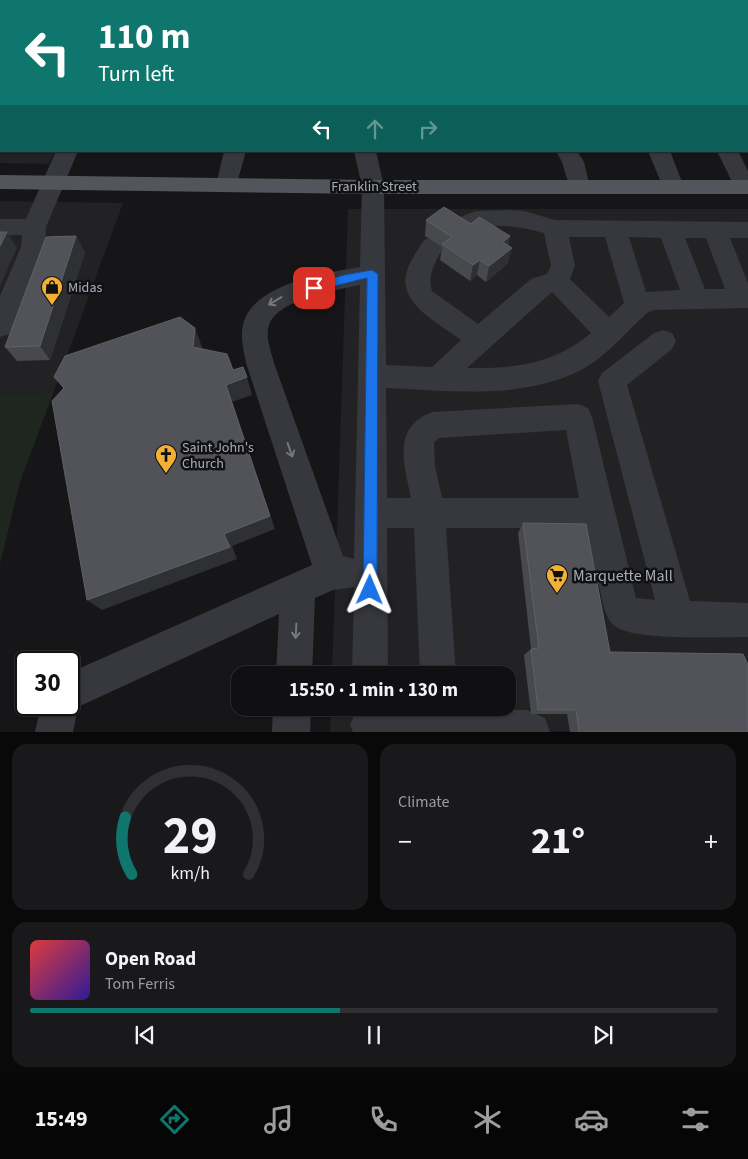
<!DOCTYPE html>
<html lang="en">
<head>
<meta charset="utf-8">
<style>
  :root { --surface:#101012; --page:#19191b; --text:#f1f3f6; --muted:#9c9d9f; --line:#303032; --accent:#0f766e }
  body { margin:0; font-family:"Source Sans 3",sans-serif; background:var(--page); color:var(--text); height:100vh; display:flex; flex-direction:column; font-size:19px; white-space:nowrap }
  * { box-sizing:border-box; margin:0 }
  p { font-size:16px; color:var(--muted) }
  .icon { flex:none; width:28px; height:28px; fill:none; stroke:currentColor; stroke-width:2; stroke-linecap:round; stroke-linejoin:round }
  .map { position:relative; height:732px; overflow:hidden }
  .panel { display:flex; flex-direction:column; gap:12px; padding:12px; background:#09090a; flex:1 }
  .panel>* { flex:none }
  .hud { position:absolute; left:0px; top:0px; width:749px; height:152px; box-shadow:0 1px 4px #0004,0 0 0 1px var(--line); background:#0f766e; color:#fff; overflow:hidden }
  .speed { position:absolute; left:15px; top:651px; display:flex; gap:10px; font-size:25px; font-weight:700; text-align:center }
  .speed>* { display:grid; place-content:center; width:65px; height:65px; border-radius:50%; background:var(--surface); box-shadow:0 1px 4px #0004,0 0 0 1px var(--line); line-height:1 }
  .speed .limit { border:2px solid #111; border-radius:8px; background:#fff; color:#111 }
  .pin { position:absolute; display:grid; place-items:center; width:42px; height:42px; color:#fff; margin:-21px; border-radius:10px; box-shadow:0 2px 8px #0006 }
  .me { position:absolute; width:55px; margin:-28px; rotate:1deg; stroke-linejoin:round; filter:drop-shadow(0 0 4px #0008) }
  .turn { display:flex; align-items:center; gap:18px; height:105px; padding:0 15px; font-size:22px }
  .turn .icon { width:65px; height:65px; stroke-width:2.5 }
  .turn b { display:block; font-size:35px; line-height:42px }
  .lanes { display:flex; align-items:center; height:48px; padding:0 15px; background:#0003; justify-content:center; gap:25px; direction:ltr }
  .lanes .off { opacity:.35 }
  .big { font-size:38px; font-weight:700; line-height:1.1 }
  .panel .tile { flex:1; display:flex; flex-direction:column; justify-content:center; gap:8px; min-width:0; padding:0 18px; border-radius:15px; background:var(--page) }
  .panel .dial { align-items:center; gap:0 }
  .dial svg { height:130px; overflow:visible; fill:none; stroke:var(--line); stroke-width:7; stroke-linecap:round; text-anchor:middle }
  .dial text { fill:var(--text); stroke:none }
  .song { display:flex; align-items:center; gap:15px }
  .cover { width:60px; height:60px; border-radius:8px; background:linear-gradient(135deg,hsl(0 70% 55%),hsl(250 70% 35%)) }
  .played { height:5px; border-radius:2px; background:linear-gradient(90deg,var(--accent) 45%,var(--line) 45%) }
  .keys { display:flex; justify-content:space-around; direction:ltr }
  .heat { display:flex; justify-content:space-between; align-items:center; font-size:28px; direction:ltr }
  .panel .tiles { flex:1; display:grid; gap:12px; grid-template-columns:1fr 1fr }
  .tile:last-child { grid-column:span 2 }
  .trip { position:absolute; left:231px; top:666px; width:285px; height:50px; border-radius:15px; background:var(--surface); box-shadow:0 1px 4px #0004,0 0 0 1px var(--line); font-weight:700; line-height:50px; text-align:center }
  .tab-bar { display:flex; height:80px; justify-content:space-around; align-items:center; background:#060607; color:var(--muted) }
  .tab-bar .icon { width:35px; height:35px }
  .tab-bar .selected { color:var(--accent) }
  .tab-bar b { font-size:22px; color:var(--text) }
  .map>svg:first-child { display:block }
</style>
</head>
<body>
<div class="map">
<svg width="748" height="732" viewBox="0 0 748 732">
  <rect width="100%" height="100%" fill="#161618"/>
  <g fill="#222225">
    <path d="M0 25 1 151H55L49 164 0 163Z"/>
    <path d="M0 201 123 203 54 391 0 395Z"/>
    <path d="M348 209H748V731L330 732 331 708H508V675H332Z"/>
  </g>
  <g fill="#1e261f">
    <path d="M150 0H386L150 1Z"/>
    <path d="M54 391 20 482 0 564V395Z"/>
  </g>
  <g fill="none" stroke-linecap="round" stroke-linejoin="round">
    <g fill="#37383d" fill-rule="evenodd">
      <rect x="84" y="0" width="16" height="1"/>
      <rect x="488" y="0" width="16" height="1"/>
      <rect x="667" y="0" width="17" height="1"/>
      <rect x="0" y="32" width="1" height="10"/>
      <path d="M56 151H78L46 227 45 247 13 327 9 334 0 337V296L21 247 22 235H0V219H26Z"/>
      <path d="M224 151H246L235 190 227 192 219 190 216 185Z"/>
      <path d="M354 151H376L384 187 386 365 432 367 461 340C440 324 396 303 407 271 410 260 418 250 424 240L432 237 440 240 444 246C436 261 427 274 432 291L478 324 531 279 547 274 551 266 544 233C523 227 503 224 481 227 468 229 461 238 447 234L443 228 447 222 476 211 509 210 524 211 555 220 748 222V238H730L748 283V308L654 310 647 313C626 332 606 357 581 370 522 400 450 391 386 388L387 498H411C404 464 392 427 432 412L578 404 588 408 592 417 636 598 655 600 598 381 602 373 654 333 663 330 672 333 676 341 672 349 627 385 690 601 748 603V637C719 637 638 641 616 627 609 622 607 616 604 608L586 528H446L456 675H420L414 528H387L388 675H352L354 587 333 590 315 598 312 675H276L279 614 78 707 73 732H35L41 705H69V673L312 565 246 363C244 351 240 338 243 325 252 284 325 273 360 267L362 187ZM569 237H605L624 303 609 317 570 279 575 266ZM629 237 661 238 680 290 646 292ZM685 238H706L725 289H705ZM360 285 354 559 343 556 274 363C271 351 265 336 269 325 278 299 337 290 360 285ZM552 292 591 333C554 364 515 369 467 368ZM566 430 579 498H442L435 466 434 442 439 438Z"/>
      <path d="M556 151H577L584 162 590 187 587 192 579 194 571 192 562 162Z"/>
      <path d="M648 151H670L684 187 681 192 673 194 665 192Z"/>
      <path d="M717 151H738L748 171V194L737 192Z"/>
      <path d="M273 708H311L310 732H272Z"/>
      <path d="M365 708 527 710 545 718 550 732H353L350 725 356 712Z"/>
    </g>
    <path fill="#53555c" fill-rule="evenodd" d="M0 175 373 180H748V194H373L0 189Z"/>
  </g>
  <g fill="#47494d">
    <rect x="0" y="42" width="1" height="57"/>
    <path d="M426 220 510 236 508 245V263L486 282 477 275 470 281 440 260 442 247 425 236Z"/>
    <path d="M85 252 50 360 17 361 5 347Z"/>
    <path d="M523 523 610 652 748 732H570L567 714H531L524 655 531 649 518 533Z"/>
  </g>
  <g fill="#2f3033">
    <path d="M7 232 17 248 0 286V246Z"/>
    <path d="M76 236 85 252 50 360 40 346Z"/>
    <path d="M510 236 506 252 512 248 508 263 486 282 489 266 503 242Z"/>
    <path d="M480 260 477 275 470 281 473 265Z"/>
    <path d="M195 328 202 347 201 365 193 347Z"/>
    <path d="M247 377 252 395 232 402 275 529 232 546 237 559 102 610 87 600 224 534 226 385Z"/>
  </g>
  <g fill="#525359" stroke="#5f6168">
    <rect x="0" y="42" width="1" height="36"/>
    <path d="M444 207 471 224 479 217 510 236 503 242 512 248 489 266 480 260 473 265 442 244 452 237 426 220Z"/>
    <path d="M0 232H7L0 246Z"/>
    <path d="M76 236 40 346 5 347 46 237Z"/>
    <path d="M180 317 195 328 193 347 227 354 233 370 243 367 247 377 226 385 270 516 224 534 230 547 87 600 52 401 64 388 54 377 65 356Z"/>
    <path d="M523 523 586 524 610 652 743 654 748 665V732H579L576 710H538L531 649 539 648Z"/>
  </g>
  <defs><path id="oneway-shaft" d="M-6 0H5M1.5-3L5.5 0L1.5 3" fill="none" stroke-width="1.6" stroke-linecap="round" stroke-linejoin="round" transform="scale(1.25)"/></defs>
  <g stroke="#757881">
    <use href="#oneway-shaft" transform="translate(275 301) rotate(149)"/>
    <use href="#oneway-shaft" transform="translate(290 450) rotate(71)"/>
    <use href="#oneway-shaft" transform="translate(296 631) rotate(93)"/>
  </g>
  <path fill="#1a73e8" stroke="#114b97" d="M372 270 378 274 377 590 375 594 370 597 365 594 363 590 367 278 314 291 309 288 310 285 344 275Z"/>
  <defs>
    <g id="shop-pin" transform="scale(1.125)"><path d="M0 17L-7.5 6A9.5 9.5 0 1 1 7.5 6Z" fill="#f2b134" stroke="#111113"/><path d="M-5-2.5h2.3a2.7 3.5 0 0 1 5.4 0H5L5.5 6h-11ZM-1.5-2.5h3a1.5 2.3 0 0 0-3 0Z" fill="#111"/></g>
    <g id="church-pin" transform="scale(1.125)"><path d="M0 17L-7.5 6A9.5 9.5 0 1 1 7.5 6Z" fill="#f2b134" stroke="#111113"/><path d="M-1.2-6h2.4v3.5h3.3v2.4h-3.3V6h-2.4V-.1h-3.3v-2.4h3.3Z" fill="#111"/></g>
    <g id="supermarket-pin" transform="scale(1.125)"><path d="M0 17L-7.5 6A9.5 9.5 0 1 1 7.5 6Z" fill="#f2b134" stroke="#111113"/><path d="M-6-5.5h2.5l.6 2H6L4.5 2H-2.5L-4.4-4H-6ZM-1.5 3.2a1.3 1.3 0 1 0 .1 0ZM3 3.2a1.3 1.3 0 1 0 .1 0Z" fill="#111"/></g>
  </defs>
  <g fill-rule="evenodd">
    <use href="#shop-pin" x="52" y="287"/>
    <use href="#church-pin" x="166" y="455"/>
    <use href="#supermarket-pin" x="557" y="575"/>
  </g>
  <g text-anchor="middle" stroke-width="5" stroke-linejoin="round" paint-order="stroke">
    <g font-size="14" fill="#a8adb8" stroke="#111113">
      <text x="374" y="191">Franklin Street</text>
    </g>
    <g font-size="14" fill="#a8adb8" stroke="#111113" text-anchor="start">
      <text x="68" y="292">Midas</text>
      <text x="182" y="452">Saint John's<tspan x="182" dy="16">Church</tspan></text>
    </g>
    <g font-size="16" fill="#a8adb8" stroke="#111113" text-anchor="start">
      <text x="573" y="581">Marquette Mall</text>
    </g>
  </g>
</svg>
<div class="speed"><div class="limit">30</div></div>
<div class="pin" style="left:314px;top:288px;background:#d93025"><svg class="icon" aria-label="arrive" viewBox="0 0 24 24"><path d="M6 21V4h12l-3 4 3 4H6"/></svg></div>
<svg class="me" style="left:370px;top:590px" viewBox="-20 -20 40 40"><path d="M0-17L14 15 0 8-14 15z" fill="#1a73e8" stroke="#fff" stroke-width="4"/></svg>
<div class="trip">15:50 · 1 min · 130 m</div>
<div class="hud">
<div class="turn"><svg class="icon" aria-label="left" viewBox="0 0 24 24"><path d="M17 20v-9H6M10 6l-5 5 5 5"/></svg><div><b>110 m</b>Turn left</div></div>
<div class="lanes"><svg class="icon" aria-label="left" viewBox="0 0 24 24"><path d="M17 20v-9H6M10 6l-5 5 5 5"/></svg><svg class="icon off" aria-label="ahead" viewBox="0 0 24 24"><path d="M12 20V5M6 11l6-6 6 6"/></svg><svg class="icon off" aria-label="right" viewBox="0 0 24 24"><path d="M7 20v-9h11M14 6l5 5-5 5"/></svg></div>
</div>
</div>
<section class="panel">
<div class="tiles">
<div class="tile dial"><svg viewBox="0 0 100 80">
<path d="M14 69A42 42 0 1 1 86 69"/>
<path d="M14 69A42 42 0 0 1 10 34" stroke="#0f766e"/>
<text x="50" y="56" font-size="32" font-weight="700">29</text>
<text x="50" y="72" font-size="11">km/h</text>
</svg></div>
<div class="tile"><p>Climate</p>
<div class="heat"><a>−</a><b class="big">21°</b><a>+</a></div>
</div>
<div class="tile">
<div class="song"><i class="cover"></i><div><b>Open Road</b><p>Tom Ferris</p></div></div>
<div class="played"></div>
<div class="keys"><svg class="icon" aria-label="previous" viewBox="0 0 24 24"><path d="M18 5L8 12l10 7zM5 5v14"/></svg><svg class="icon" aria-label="pause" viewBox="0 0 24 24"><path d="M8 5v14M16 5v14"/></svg><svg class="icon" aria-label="next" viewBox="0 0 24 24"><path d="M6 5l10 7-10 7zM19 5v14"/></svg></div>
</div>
</div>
</section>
<nav class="tab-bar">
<b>15:49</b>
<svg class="icon selected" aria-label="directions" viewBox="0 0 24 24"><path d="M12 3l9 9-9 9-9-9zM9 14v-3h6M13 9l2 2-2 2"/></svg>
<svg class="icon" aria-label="music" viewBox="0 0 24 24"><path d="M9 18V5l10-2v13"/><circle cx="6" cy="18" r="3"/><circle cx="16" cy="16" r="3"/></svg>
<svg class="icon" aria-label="phone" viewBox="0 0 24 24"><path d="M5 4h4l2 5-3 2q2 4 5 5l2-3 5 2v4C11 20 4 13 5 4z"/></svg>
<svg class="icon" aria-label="climate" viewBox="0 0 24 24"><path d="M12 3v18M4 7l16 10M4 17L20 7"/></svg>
<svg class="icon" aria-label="car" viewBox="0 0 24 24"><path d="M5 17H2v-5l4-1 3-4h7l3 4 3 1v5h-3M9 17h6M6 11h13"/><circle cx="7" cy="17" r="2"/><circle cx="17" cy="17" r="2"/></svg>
<svg class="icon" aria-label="filters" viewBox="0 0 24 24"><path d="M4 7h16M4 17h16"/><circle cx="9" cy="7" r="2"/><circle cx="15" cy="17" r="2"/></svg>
</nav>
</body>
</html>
